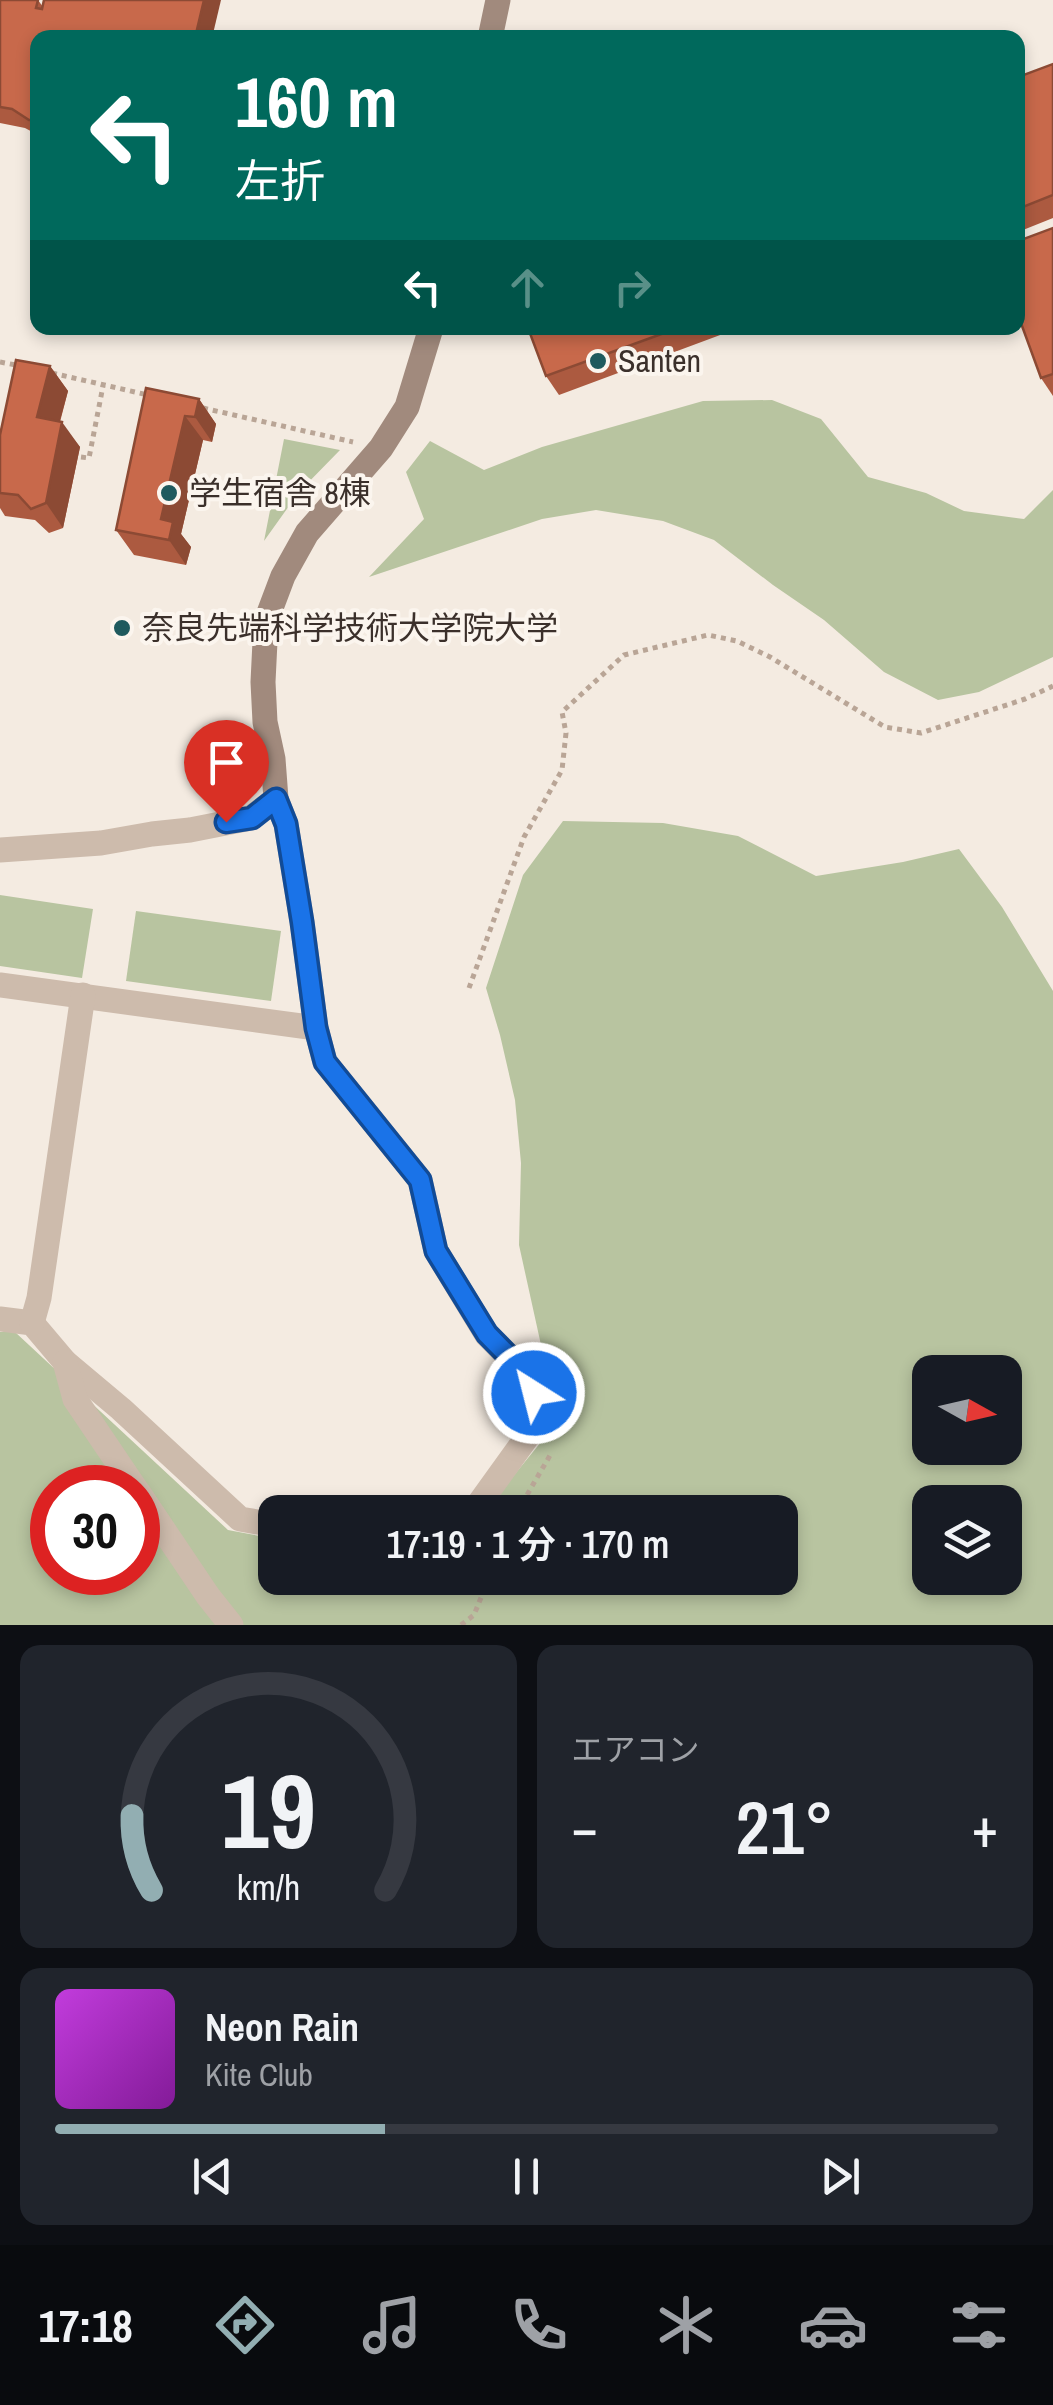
<!DOCTYPE html>
<html lang="ja">
<head>
<meta charset="utf-8">
<style>
  :root { --surface:#171b24; --page:#20242c; --text:#f1f3f6; --muted:#9ea1a6; --line:#363941; --accent:#92aeb2 }
  body { margin:0; font-family:"Archivo Narrow","Noto Sans JP",sans-serif; background:var(--page); color:var(--text); height:100vh; display:flex; flex-direction:column; font-size:38px; white-space:nowrap }
  * { box-sizing:border-box; margin:0 }
  p { font-size:32px; color:var(--muted) }
  .icon { flex:none; width:55px; height:55px; fill:none; stroke:currentColor; stroke-width:2; stroke-linecap:round; stroke-linejoin:round }
  .map { position:relative; height:1625px; overflow:hidden }
  .side { display:flex; flex-direction:column; gap:20px; padding:20px; background:#0d0f14; flex:1 }
  .side>* { flex:none }
  .hud { position:absolute; left:30px; top:30px; width:995px; height:305px; border-radius:20px; box-shadow:0 5px 15px #0003; background:#00695c; color:#fff; overflow:hidden }
  .needle { width:65px; rotate:98deg }
  .tools { position:absolute; left:912px; top:1355px; display:grid; gap:20px }
  .tools a { display:grid; place-items:center; width:110px; height:110px; border-radius:20px; background:var(--surface); box-shadow:0 5px 15px #0003; font-size:50px }
  .speed { position:absolute; left:30px; top:1465px; display:flex; gap:20px; font-size:50px; font-weight:700; text-align:center }
  .speed>* { display:grid; place-content:center; width:130px; height:130px; border-radius:50%; background:var(--surface); box-shadow:0 5px 15px #0003; line-height:1 }
  .speed .limit { border:15px solid #d22; background:#fff; color:#111 }
  .pin { position:absolute; display:grid; place-items:center; width:85px; height:85px; color:#fff; margin:-102px -42px; border-radius:50% 50% 50% 0; rotate:-45deg; box-shadow:0 0 10px #0007 }
  .pin .icon { rotate:45deg }
  .me { position:absolute; width:110px; margin:-55px; rotate:324deg; stroke-linejoin:round; filter:drop-shadow(0 0 8px #0008) }
  .turn { display:flex; align-items:center; gap:35px; height:210px; padding:0 40px; font-size:45px }
  .turn .icon { width:130px; height:130px; stroke-width:2.5 }
  .turn b { display:block; font-size:70px; line-height:85px }
  .lanes { display:flex; align-items:center; height:95px; padding:0 40px; background:#0003; justify-content:center; gap:50px; direction:ltr }
  .lanes .off { opacity:.35 }
  .big { font-size:75px; font-weight:600; line-height:1.1 }
  .side .card { flex:1; display:flex; flex-direction:column; justify-content:center; gap:15px; min-width:0; padding:0 35px; border-radius:20px; background:var(--page) }
  .side .dial { align-items:center; gap:0 }
  .dial svg { height:260px; overflow:visible; fill:none; stroke:var(--line); stroke-width:7; stroke-linecap:round; text-anchor:middle }
  .dial text { fill:var(--text); stroke:none }
  .song { display:flex; align-items:center; gap:30px }
  .cover { width:120px; height:120px; border-radius:15px; background:linear-gradient(135deg,hsl(290 70% 55%),hsl(290 70% 35%)) }
  .played { height:10px; border-radius:5px; background:linear-gradient(90deg,var(--accent) 35%,var(--line) 35%) }
  .keys { display:flex; justify-content:space-around; direction:ltr }
  .heat { display:flex; justify-content:space-between; align-items:center; font-size:55px; direction:ltr }
  .side .tiles { flex:1; display:grid; gap:20px; grid-template-columns:1fr 1fr }
  .card:last-child { grid-column:span 2 }
  .trip { position:absolute; left:258px; top:1495px; width:540px; height:100px; border-radius:20px; background:var(--surface); box-shadow:0 5px 15px #0003; font-weight:600; line-height:100px; text-align:center }
  .tabs { display:flex; height:160px; justify-content:space-around; align-items:center; background:#090b0e; color:var(--muted) }
  .tabs .icon { width:70px; height:70px }
  .tabs .selected { color:var(--accent) }
  .tabs b { font-size:45px; color:var(--text) }
  .map>svg:first-child { display:block }
</style>
</head>
<body>
<div class="map">
<svg width="1053" height="1625" viewBox="0 0 1053 1625">
  <rect width="100%" height="100%" fill="#f4ebe1"/>
  <g fill="#b8c4a0" fill-rule="evenodd">
    <path d="M772 400 821 419 868 477 926 493 964 511 1024 519 1053 490V657L979 692 938 700 884 672 824 620 773 585 714 540 663 521 596 510 542 519 369 577 424 519 406 472 430 441 484 470 542 447 703 401Z"/>
    <path d="M284 439 340 450 299 492 264 541Z"/>
    <path d="M563 821 663 823 738 836 816 876 903 862 959 849 1002 907 1053 991V1625H0V1332H15L228 1530 275 1539V1578H780V1512H484L550 1431 554 1404 519 1245 521 1163 515 1100 500 1035 486 988 523 875ZM930 1372H1005V1448H930ZM52 1488H138V1572H52ZM930 1502H1005V1578H930Z"/>
    <path d="M0 895 93 909 82 978 0 966Z"/>
    <path d="M136 911 281 931 271 1001 126 981Z"/>
  </g>
  <g fill="none" stroke-linecap="round" stroke-linejoin="round">
    <g stroke="#b9a596" stroke-width="5" stroke-dasharray="5 5" stroke-linecap="butt">
      <path d="M0 362 21 366"/>
      <path d="M52 373 148 395"/>
      <path d="M203 408 353 442"/>
      <path d="M81 457 89 458 103 386"/>
      <path d="M469 988 524 837 562 770 566 733 562 712 624 655 708 635 737 641 770 657 885 727 921 733 1025 699 1053 686"/>
      <path d="M562 1388 569 1421 562 1433"/>
      <path d="M517 1512 552 1452"/>
      <path d="M461 1625 474 1615 489 1578"/>
    </g>
    <g stroke="#cdbbac" stroke-width="25">
      <path d="M0 850 101 843 152 834 190 830 251 818 276 799 286 824 302 922 316 1028 0 985"/>
      <path d="M316 1028 325 1062 420 1180 436 1251 487 1335 534 1382 535 1426 473 1512"/>
      <path d="M0 1319 32 1323 65 1362 121 1409 240 1519 275 1525"/>
      <path d="M32 1323 39 1298 83 995"/>
      <path d="M65 1362 75 1399 135 1488"/>
      <path d="M138 1492 208 1596 231 1625"/>
    </g>
    <g stroke="#a18a7d" stroke-width="25">
      <path d="M490 38 498 0"/>
      <path d="M276 799 273 759 265 722 263 682 266 621 283 576 307 533 381 448 407 407 431 328"/>
    </g>
  </g>
  <g fill="#ac5a40">
    <path d="M0 0H38L43 7 38 38V135L25 128 0 123Z"/>
    <path d="M1053 64V218L1018 232V77Z"/>
    <path d="M1053 228V396L1041 378Z"/>
    <path d="M528 328H739L559 395 546 376Z"/>
    <path d="M50 366 68 391 60 422 80 447 63 528 49 533 35 520 5 516 0 508V435Z"/>
    <path d="M146 388 199 399 216 424 212 442 203 440 181 534 191 547 186 565 134 555 116 530Z"/>
  </g>
  <g fill="#8c4a34">
    <path d="M204 0H221L212 38H195Z"/>
    <path d="M50 366 68 391 54 442 37 417Z"/>
    <path d="M199 399 216 424 212 442 195 417Z"/>
    <path d="M185 416 203 440 181 534 191 547 186 565 169 540 161 519Z"/>
    <path d="M62 422 80 447 63 528 46 503Z"/>
  </g>
  <g fill="#c8694b" stroke="#8c4a34" stroke-width="2.5">
    <path d="M0 0H38L36 8 42 9 44 0H204L195 38H38V120H29L12 109 0 107Z"/>
    <path d="M1053 64V195L1018 209V77Z"/>
    <path d="M1053 228V374L1041 378 1018 315V241Z"/>
    <path d="M528 328H678L546 376Z"/>
    <path d="M16 360 50 366 37 417 62 422 46 503 31 509 18 495 0 493V435Z"/>
    <path d="M146 388 199 399 195 417 185 416 161 519 173 522 169 540 116 530Z"/>
  </g>
  <g fill="none" stroke-linecap="round" stroke-linejoin="round">
    <g stroke="#114b97" stroke-width="25">
      <path id="route" d="M226 822 252 818 276 799 286 824 302 922 316 1028 325 1062 420 1180 436 1251 487 1334 534 1382V1393"/>
    </g>
    <use href="#route" stroke="#1a73e8" stroke-width="18"/>
  </g>
  <g fill="#1f5a5e" stroke="#fbf5ee" stroke-width="4">
    <circle cx="598" cy="361" r="10"/>
    <circle cx="169" cy="493" r="10"/>
    <circle cx="122" cy="628" r="10"/>
  </g>
  <g text-anchor="middle" stroke-width="8" stroke-linejoin="round" paint-order="stroke">
    <g font-size="32" fill="#3b302b" stroke="#fbf5ee" text-anchor="start">
      <text x="618" y="372">Santen</text>
      <text x="189" y="504">学生宿舎 8棟</text>
      <text x="142" y="639">奈良先端科学技術大学院大学</text>
    </g>
  </g>
</svg>
<div class="tools">
<a><svg class="needle" viewBox="-14 -14 28 28"><path d="M0-13l5 13h-10z" fill="#e53935"/><path d="M0 13l5-13h-10z" fill="#9ea1a6"/></svg></a>
<a><svg class="icon" aria-label="layers" viewBox="0 0 24 24"><path d="M12 4l9 5-9 5-9-5zM3 14l9 5 9-5"/></svg></a>
</div>
<div class="speed"><div class="limit">30</div></div>
<div class="pin" style="left:226px;top:822px;background:#d93025"><svg class="icon" aria-label="arrive" viewBox="0 0 24 24"><path d="M6 21V4h12l-3 4 3 4H6"/></svg></div>
<svg class="me" style="left:534px;top:1393px" viewBox="-20 -20 40 40"><circle r="17" fill="#1a73e8" stroke="#fff" stroke-width="3"/><path d="M0-11L8 9 0 5-8 9z" fill="#fff"/></svg>
<div class="trip">17:19 · 1 分 · 170 m</div>
<div class="hud">
<div class="turn"><svg class="icon" aria-label="left" viewBox="0 0 24 24"><path d="M17 20v-9H6M10 6l-5 5 5 5"/></svg><div><b>160 m</b>左折</div></div>
<div class="lanes"><svg class="icon" aria-label="left" viewBox="0 0 24 24"><path d="M17 20v-9H6M10 6l-5 5 5 5"/></svg><svg class="icon off" aria-label="ahead" viewBox="0 0 24 24"><path d="M12 20V5M6 11l6-6 6 6"/></svg><svg class="icon off" aria-label="right" viewBox="0 0 24 24"><path d="M7 20v-9h11M14 6l5 5-5 5"/></svg></div>
</div>
</div>
<section class="side">
<div class="tiles">
<div class="card dial"><svg viewBox="0 0 100 80">
<path d="M14 69A42 42 0 1 1 86 69"/>
<path d="M14 69A42 42 0 0 1 8 46" stroke="#92aeb2"/>
<text x="50" y="56" font-size="32" font-weight="700">19</text>
<text x="50" y="72" font-size="11">km/h</text>
</svg></div>
<div class="card"><p>エアコン</p>
<div class="heat"><a>−</a><b class="big">21°</b><a>+</a></div>
</div>
<div class="card">
<div class="song"><i class="cover"></i><div><b>Neon Rain</b><p>Kite Club</p></div></div>
<div class="played"></div>
<div class="keys"><svg class="icon" aria-label="previous" viewBox="0 0 24 24"><path d="M18 5L8 12l10 7zM5 5v14"/></svg><svg class="icon" aria-label="pause" viewBox="0 0 24 24"><path d="M8 5v14M16 5v14"/></svg><svg class="icon" aria-label="next" viewBox="0 0 24 24"><path d="M6 5l10 7-10 7zM19 5v14"/></svg></div>
</div>
</div>
</section>
<nav class="tabs">
<b>17:18</b>
<svg class="icon selected" aria-label="directions" viewBox="0 0 24 24"><path d="M12 3l9 9-9 9-9-9zM9 14v-3h6M13 9l2 2-2 2"/></svg>
<svg class="icon" aria-label="music" viewBox="0 0 24 24"><path d="M9 18V5l10-2v13"/><circle cx="6" cy="18" r="3"/><circle cx="16" cy="16" r="3"/></svg>
<svg class="icon" aria-label="phone" viewBox="0 0 24 24"><path d="M5 4h4l2 5-3 2q2 4 5 5l2-3 5 2v4C11 20 4 13 5 4z"/></svg>
<svg class="icon" aria-label="climate" viewBox="0 0 24 24"><path d="M12 3v18M4 7l16 10M4 17L20 7"/></svg>
<svg class="icon" aria-label="car" viewBox="0 0 24 24"><path d="M5 17H2v-5l4-1 3-4h7l3 4 3 1v5h-3M9 17h6M6 11h13"/><circle cx="7" cy="17" r="2"/><circle cx="17" cy="17" r="2"/></svg>
<svg class="icon" aria-label="filters" viewBox="0 0 24 24"><path d="M4 7h16M4 17h16"/><circle cx="9" cy="7" r="2"/><circle cx="15" cy="17" r="2"/></svg>
</nav>
</body>
</html>
